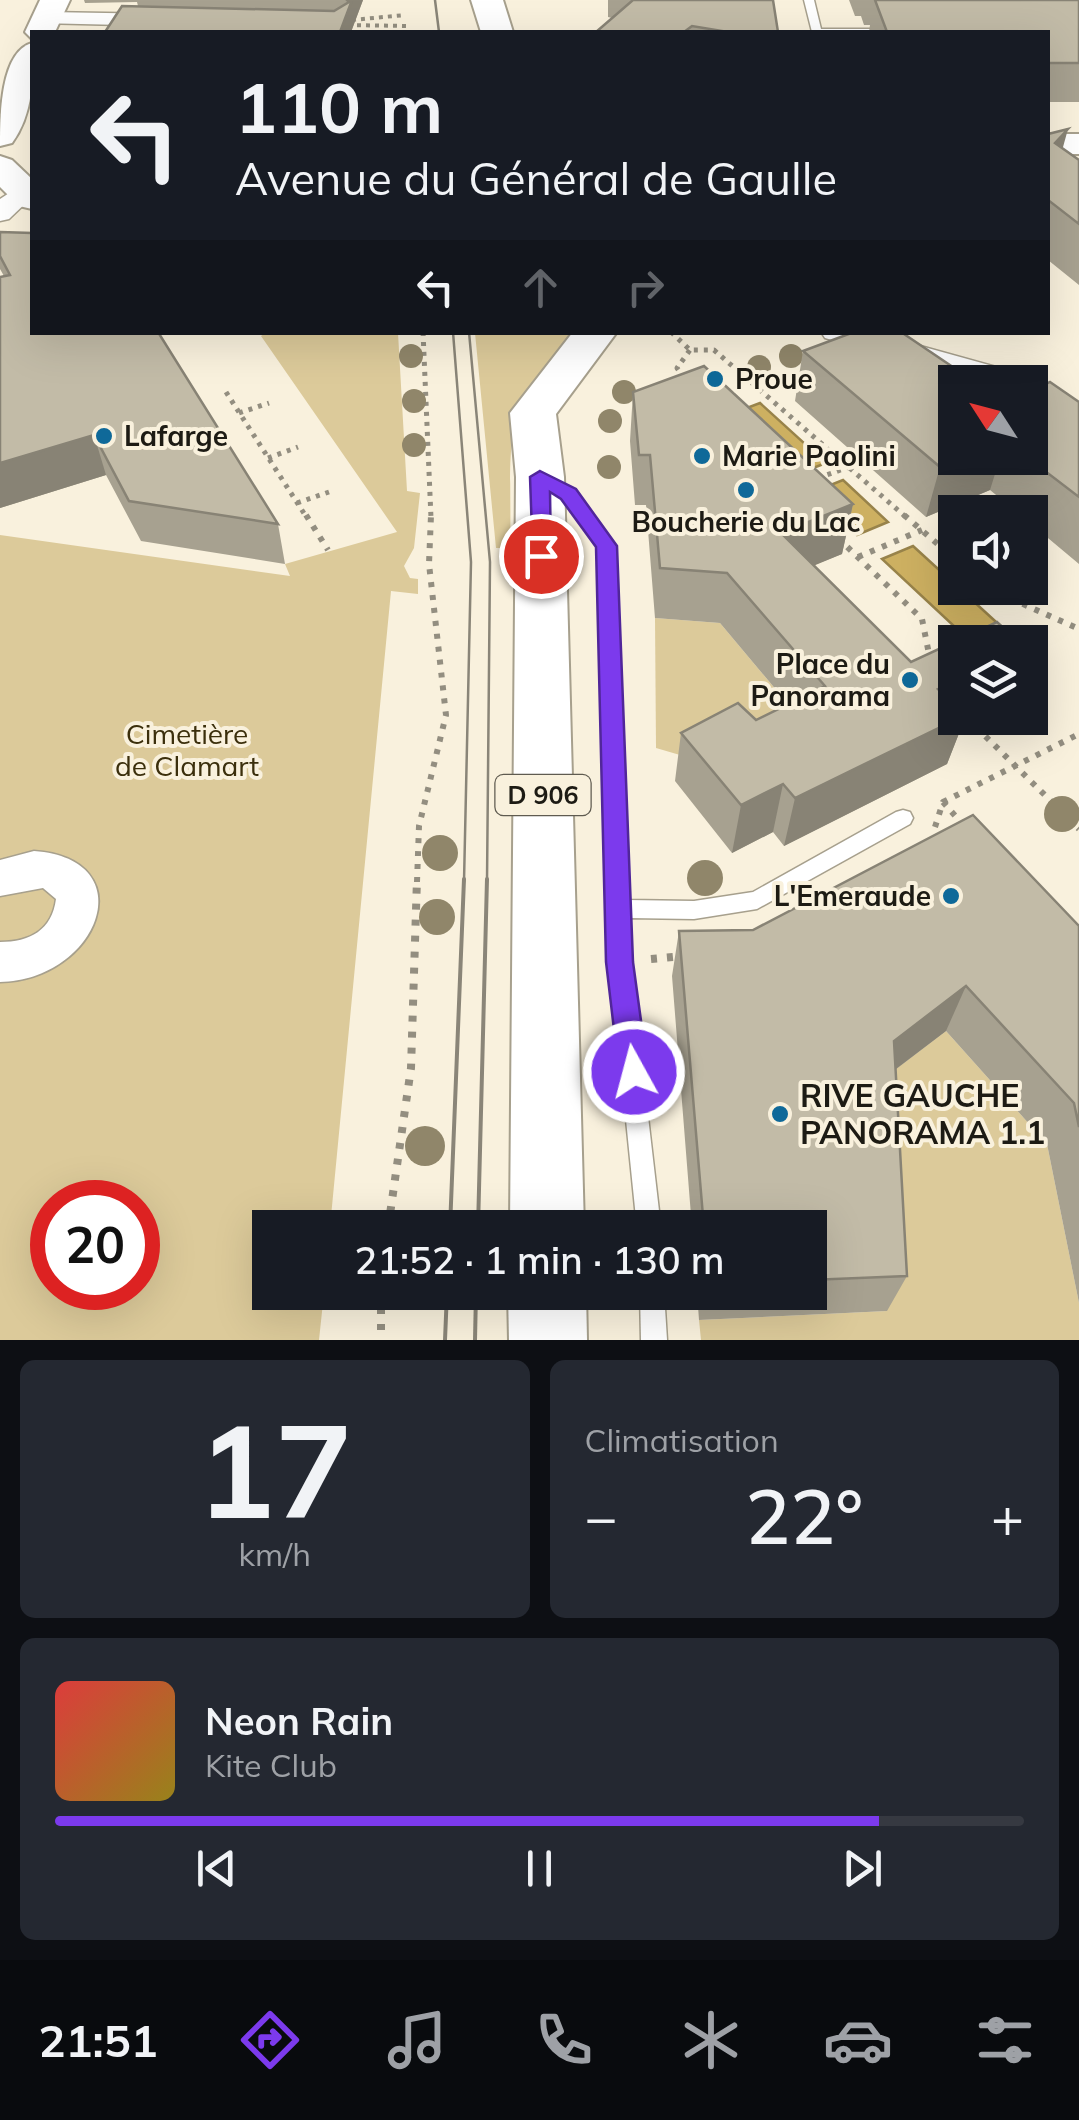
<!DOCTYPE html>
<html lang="fr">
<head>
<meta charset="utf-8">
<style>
  :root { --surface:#171b24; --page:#242831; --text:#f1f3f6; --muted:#9ea1a6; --line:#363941; --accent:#7c3aed }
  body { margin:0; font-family:Mulish,sans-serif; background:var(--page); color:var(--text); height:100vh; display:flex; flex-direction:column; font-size:38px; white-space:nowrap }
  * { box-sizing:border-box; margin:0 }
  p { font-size:32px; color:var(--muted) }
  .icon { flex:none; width:55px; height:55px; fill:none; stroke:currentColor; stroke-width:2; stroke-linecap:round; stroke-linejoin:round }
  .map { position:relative; height:1340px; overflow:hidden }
  .sheet { display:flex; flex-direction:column; gap:20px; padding:20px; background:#0d0f14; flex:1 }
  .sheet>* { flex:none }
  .guide { position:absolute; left:30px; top:30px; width:1020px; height:305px; border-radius:0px; box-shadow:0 10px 40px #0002; background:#171b24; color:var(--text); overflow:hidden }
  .needle { width:65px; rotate:306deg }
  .tools { position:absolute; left:938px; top:365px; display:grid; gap:20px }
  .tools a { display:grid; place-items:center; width:110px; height:110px; border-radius:0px; background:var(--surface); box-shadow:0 10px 40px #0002; font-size:50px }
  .speed { position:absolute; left:30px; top:1180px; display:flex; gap:20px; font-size:50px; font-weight:700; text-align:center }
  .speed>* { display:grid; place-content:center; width:130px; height:130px; border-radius:50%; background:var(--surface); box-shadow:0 10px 40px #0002; line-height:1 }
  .speed .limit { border:15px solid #d22; background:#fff; color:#111 }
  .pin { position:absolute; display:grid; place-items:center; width:85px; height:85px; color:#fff; margin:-42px; border:5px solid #fff; border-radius:50%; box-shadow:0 2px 10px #0007 }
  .me { position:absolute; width:110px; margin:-55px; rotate:353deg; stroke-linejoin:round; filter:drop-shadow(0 0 8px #0008) }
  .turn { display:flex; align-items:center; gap:35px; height:210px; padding:0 40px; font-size:45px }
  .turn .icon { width:130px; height:130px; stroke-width:2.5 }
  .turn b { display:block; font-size:70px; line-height:85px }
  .lanes { display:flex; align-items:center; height:95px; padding:0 40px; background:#0003; justify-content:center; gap:50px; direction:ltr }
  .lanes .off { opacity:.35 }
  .big { font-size:75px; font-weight:600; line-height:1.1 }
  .sheet .widget { flex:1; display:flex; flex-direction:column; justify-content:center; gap:15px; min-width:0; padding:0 35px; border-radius:15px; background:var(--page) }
  .sheet .dial { align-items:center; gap:0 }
  .dial b { font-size:130px; line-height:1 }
  .song { display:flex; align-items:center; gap:30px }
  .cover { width:120px; height:120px; border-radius:15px; background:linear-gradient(135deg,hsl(0 70% 55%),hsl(50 70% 35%)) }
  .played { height:10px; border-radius:5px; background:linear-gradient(90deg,var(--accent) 85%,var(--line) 85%) }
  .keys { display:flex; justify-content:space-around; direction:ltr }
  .heat { display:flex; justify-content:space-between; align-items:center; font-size:55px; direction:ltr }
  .sheet .tiles { flex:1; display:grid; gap:20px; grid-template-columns:1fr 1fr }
  .widget:last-child { grid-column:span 2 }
  .trip { position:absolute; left:252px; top:1210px; width:575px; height:100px; border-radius:0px; background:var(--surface); box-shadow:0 10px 40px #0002; font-weight:600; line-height:100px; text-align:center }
  .dock { display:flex; height:160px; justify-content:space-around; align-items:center; background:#090b0e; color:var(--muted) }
  .dock .icon { width:70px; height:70px }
  .dock .on { color:var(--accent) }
  .dock b { font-size:45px; color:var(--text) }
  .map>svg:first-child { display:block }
</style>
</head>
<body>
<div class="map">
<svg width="1079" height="1340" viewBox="0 0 1079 1340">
  <rect width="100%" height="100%" fill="#f9f1dd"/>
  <g fill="#dcca9a" fill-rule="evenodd">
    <path d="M267 332 398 333 407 491 420 493 414 548 404 566 410 578 418 579V594L391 591 330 1227 270 1228V1292L324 1293 319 1340H0V535L290 576 285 564 397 532 261 336ZM52 1202H138V1288H52Z"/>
    <path d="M475 333H579C495 409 513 444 510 548H496Z"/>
    <path d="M655 618 720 623 814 735 680 755 656 748Z"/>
    <path d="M946 1031 1047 1144 1079 1303V1340H701L699 1320 887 1311 876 1084Z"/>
  </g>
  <g fill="#cdb061" stroke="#98834a" stroke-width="2.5">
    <path d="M760 403 826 463 795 475 731 414Z"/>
    <path d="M843 480 888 522 857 535 813 492Z"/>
    <path d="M913 546 1018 642H971L882 559Z"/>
  </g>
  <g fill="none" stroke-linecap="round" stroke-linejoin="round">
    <g stroke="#a7a08d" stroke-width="3">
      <g id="lane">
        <path d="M804 0H814L821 29H889L894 32H812Z"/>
        <path d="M546 476 573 490 615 546 628 900 694 901 753 892 896 812 903 810 910 812 913 818 910 824 757 909 694 919 629 918 630 962 661 1228H637L610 962 599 547 563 498 541 485 538 481 541 477Z"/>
        <path d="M640 1292H664L667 1340H641Z"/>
      </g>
    </g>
    <g stroke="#a7a08d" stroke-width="3">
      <g id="street">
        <path d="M47 12 164 14 175 20 164 26 39 23 36 18Z"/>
        <path d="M23 184 32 187V197L9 219 0 221V199Z"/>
        <path d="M821 332H870L1025 375 1029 382H982L825 338Z"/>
        <path d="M34 851C145 859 99 980 0 982V942C30 942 52 930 56 899L43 888 0 896V860Z"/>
      </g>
    </g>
    <g stroke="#a7a08d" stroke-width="4">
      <g id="secondary">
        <path d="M40 0H70L55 32H32V39L25 32Z"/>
        <path d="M32 43C34 77 33 114 12 143L0 146C0 117 0 52 32 43Z"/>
        <rect x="1048" y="134" width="31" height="20"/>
        <path d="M0 156 12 160 32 179V209L19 206 0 187Z"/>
      </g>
    </g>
    <g stroke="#a7a08d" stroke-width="4">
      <g id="primary">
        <path d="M471 0H503L513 32H481Z"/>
        <path d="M573 332H617L556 414 564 477 584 1228H510L516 477 510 413Z"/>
        <path d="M508 1292H586L587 1340H509Z"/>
      </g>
    </g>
    <g stroke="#938e80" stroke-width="4" stroke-dasharray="4 5" stroke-linecap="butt">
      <path d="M352 20 405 15"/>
      <path d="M348 25 406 26"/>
    </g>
    <g stroke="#938e80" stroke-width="5" stroke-dasharray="4 6" stroke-linecap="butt">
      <path d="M423 332 431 518"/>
      <path d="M671 332 690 350H714L907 518"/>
      <path d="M684 378 677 368 690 350"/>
      <path d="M226 392 307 518"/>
      <path d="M239 413 269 403"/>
      <path d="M268 458 298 447"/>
      <path d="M818 478 849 467"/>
      <path d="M297 503 329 492"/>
    </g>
    <g stroke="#938e80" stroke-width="6" stroke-dasharray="5 8" stroke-linecap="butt">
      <path d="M306 515 328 550"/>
      <path d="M904 515 955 559"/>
      <path d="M838 538 922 619 930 659"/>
      <path d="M858 557 922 530"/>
      <path d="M987 588 1079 629"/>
      <path d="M967 718 1079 829"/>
      <path d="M943 802 964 826"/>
      <path d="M935 827 943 802 1079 734"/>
      <path d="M417 882 419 826 446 715 429 564 431 515"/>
    </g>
    <g stroke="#938e80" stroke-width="8" stroke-dasharray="6 10" stroke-linecap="butt">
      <path d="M651 959 683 956"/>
      <path d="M388 1228 411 1068 417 879"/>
      <path d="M381 1292V1340"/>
    </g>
    <use href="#lane" fill="#fff" fill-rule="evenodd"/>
    <use href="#street" fill="#fff" fill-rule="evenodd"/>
    <use href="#secondary" fill="#fff" fill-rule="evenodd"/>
    <use href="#primary" fill="#fff" fill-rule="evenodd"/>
    <g stroke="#8a8578" stroke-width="2.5">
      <path d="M435 0 439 32"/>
      <path d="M453 332 471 562 464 882"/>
      <path d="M469 332 490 562 487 882"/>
    </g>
    <g stroke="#8a8578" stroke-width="4">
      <path d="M450 1228 464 879"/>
      <path d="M478 1228 487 879"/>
      <path d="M445 1340 447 1292"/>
      <path d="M475 1340 476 1292"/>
    </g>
  </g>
  <g fill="#90866a">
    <circle cx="411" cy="356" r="12"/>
    <circle cx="791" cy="356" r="12"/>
    <circle cx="759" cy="367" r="12"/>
    <circle cx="624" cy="392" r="12"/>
    <circle cx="414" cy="401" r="12"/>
    <circle cx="610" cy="421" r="12"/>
    <circle cx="414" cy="445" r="12"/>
    <circle cx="609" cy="467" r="12"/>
    <circle cx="1062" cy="814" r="18"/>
    <circle cx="440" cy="853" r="18"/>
    <circle cx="705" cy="878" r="18"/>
    <circle cx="437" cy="917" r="18"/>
    <circle cx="425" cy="1146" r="20"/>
  </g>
  <g fill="#a7a190">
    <path d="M84 0H363L351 32H105L138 6 137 2 85 3Z"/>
    <path d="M608 0H773L778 32H596L612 18 608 17Z"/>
    <path d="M849 0H1079V102H1048V32H869L870 25H864L861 16H855Z"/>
    <path d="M1048 134 1063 148 1079 160V285L1048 260Z"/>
    <path d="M0 232 278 524 285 564 141 541 106 475 0 508V277L4 276 0 269Z"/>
    <path d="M803 351 955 458H1030L1079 402V564L1030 523V512H1017L990 490 926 517 795 401Z"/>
    <path d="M633 392 853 504 842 554 814 565 955 718H965L947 764 784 846 773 832 732 853 675 781 681 733 756 720 788 704 720 623 655 618 646 505H635L630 441Z"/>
    <path d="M1079 926V1303L1047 1144 946 1031 895 1070 907 1276 887 1311 699 1320 697 1292H810V1228H692L672 976 679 931Z"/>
  </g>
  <g fill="#888375">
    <path d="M352 0H363L351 32H340Z"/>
    <path d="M1068 129 1055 176V143Z"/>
    <path d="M94 435 106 475 0 508V463Z"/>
    <path d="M963 458H1000L990 490 926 517 940 467Z"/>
    <path d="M853 504 842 554 772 583 781 533Z"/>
    <path d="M955 681V718H965L947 764 784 846 795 798 938 689Z"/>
    <path d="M783 784 773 832 732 853 741 805Z"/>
    <path d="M966 986 946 1031 876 1084 894 1041Z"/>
  </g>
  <g fill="#c2bba7" stroke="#888375" stroke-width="2.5">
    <path d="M347 0H352L340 32H105L122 6 334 11 349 2Z"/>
    <path d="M633 0H773L778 32H728L692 26 684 32H596Z"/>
    <path d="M875 0H1079V63H1048V32H887Z"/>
    <path d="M1068 129 1055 143 1079 160V224L1048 200V134Z"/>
    <path d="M0 232 32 233V332H158L278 524 129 501 94 435 0 463V277L10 275 0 256Z"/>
    <path d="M854 332H901L975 382H955V458H963L940 467 803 351Z"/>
    <path d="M704 366 853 504 781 533 911 662 997 622 1019 642H955V681L938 689 955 706V718H959L795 798 783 784 741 805 681 733 738 703 756 720 825 686 727 573 660 568 650 455H639L633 392Z"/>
    <path d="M1050 382 1079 402V497L1028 458H1030V392Z"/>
    <path d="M973 815 1079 926V1127L1074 1103 966 986 894 1041 907 1276 810 1280V1228H704L679 931 753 930Z"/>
  </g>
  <path fill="#7c3aed" stroke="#51269a" stroke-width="2.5" d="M540 471 576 489 617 546 633 962 648 1072 644 1082 634 1086 623 1082 619 1072 606 962 596 547 561 499 550 492 551 556 541 563 533 561 530 477Z"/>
  <g fill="#0f6999" stroke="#f9f1dd" stroke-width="4">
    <circle cx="715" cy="379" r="10"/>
    <circle cx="104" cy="436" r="10"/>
    <circle cx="702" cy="456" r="10"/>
    <circle cx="746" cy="490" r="10"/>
    <circle cx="910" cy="680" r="10"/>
    <circle cx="951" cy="896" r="10"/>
    <circle cx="780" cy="1114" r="10"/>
  </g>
  <g text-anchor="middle" stroke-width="8" stroke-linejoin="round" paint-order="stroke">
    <rect fill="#f9f1dd" stroke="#5f5b50" stroke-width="2.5" x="495.5" y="775" width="95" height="40" rx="8"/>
    <g font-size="25" font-weight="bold" fill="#1d1b14">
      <text x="543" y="804">D 906</text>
    </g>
    <g font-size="28" font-weight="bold" fill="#1d1b14" stroke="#f9f1dd" text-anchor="start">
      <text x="735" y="389">Proue</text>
      <text x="124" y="446">Lafarge</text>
      <text x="722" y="466">Marie Paolini</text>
      <text x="746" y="532" text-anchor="middle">Boucherie du Lac</text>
      <text x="890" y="674" text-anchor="end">Place du<tspan x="890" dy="32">Panorama</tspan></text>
      <text x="931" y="906" text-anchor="end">L'Emeraude</text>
    </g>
    <g font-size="28" fill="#3b2f0c" stroke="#f9f1dd">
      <text x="187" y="744">Cimetière<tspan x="187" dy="32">de Clamart</tspan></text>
    </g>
    <g font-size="32" font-weight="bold" fill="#1d1b14" stroke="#f9f1dd" text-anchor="start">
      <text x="800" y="1107">RIVE GAUCHE<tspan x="800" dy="37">PANORAMA 1.1</tspan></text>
    </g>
  </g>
</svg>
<div class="tools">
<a><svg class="needle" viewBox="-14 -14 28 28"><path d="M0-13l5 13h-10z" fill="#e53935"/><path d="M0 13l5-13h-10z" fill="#9ea1a6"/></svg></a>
<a><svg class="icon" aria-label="sound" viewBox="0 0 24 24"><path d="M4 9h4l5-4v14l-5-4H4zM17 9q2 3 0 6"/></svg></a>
<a><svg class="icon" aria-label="layers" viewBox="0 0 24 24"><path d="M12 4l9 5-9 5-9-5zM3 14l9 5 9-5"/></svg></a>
</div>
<div class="speed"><div class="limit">20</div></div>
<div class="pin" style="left:541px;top:556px;background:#d93025"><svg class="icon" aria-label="arrive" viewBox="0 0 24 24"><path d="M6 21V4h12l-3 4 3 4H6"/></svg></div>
<svg class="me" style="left:634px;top:1072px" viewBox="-20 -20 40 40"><circle r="17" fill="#7c3aed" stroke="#fff" stroke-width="3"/><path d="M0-11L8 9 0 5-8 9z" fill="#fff"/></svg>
<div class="trip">21:52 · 1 min · 130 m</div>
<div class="guide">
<div class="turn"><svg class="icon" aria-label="left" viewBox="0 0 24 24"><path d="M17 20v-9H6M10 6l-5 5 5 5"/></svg><div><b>110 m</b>Avenue du Général de Gaulle</div></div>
<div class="lanes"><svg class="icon" aria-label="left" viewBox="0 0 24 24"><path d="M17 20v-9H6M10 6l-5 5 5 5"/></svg><svg class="icon off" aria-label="ahead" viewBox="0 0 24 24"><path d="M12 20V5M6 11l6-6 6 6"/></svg><svg class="icon off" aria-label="right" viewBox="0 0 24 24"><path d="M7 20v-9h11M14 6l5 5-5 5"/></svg></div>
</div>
</div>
<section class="sheet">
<div class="tiles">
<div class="widget dial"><b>17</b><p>km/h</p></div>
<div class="widget"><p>Climatisation</p>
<div class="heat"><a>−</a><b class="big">22°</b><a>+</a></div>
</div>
<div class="widget">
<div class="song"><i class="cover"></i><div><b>Neon Rain</b><p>Kite Club</p></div></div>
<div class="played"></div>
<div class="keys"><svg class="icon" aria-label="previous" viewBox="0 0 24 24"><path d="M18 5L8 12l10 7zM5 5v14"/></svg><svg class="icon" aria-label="pause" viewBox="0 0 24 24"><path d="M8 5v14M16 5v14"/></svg><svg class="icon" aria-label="next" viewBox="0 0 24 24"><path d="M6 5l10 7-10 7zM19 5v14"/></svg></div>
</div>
</div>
</section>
<nav class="dock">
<b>21:51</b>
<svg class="icon on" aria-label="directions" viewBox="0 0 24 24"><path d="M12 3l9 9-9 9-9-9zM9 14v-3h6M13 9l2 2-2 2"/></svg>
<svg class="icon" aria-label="music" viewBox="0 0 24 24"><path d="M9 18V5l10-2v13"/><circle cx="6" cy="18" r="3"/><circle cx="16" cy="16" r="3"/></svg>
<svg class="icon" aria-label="phone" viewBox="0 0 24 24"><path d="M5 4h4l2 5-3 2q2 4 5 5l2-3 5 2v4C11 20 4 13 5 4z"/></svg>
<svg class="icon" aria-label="climate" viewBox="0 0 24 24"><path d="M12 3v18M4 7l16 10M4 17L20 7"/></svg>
<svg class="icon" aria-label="car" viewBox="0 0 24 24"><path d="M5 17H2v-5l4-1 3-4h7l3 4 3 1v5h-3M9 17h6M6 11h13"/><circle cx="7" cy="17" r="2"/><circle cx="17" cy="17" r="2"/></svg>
<svg class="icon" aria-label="filters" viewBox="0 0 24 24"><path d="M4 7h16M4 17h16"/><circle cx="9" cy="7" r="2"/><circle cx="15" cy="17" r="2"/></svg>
</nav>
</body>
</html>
